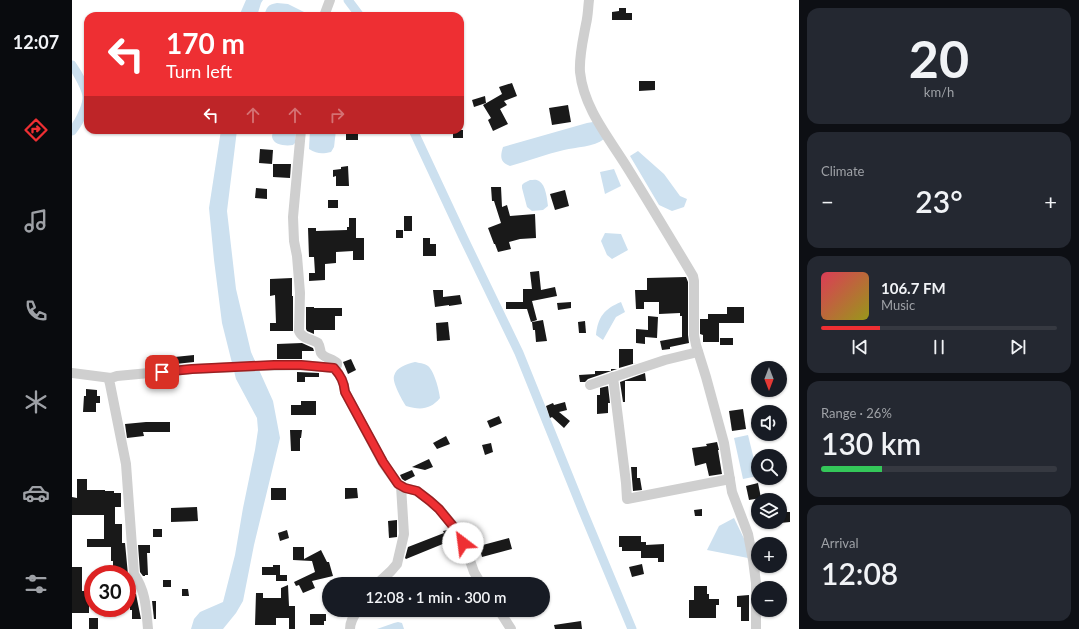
<!DOCTYPE html>
<html lang="en">
<head>
<meta charset="utf-8">
<style>
  :root { --surface:#171b24; --page:#242831; --text:#f1f3f6; --muted:#9ea1a6; --line:#363941; --accent:#ee2f33 }
  body { margin:0; font-family:Lato,sans-serif; background:var(--page); color:var(--text); height:100vh; display:flex; flex-direction:column; font-size:15px; white-space:nowrap }
  * { box-sizing:border-box; margin:0 }
  p { font-size:13px; color:var(--muted) }
  .icon { flex:none; width:22px; height:22px; fill:none; stroke:currentColor; stroke-width:2; stroke-linecap:round; stroke-linejoin:round }
  .map { position:relative; flex:1; overflow:hidden }
  .panel { display:flex; flex-direction:column; gap:8px; padding:8px; background:#0d0f14; width:280px }
  .panel>* { flex:none }
  .hud { position:absolute; left:12px; top:12px; width:380px; height:122px; border-radius:12px; box-shadow:0 1px 3px #0004; background:#ee2f33; color:#fff; overflow:hidden }
  .needle { width:26px; rotate:180deg }
  .controls { position:absolute; left:679px; top:361px; display:grid; gap:8px }
  .controls a { display:grid; place-items:center; width:36px; height:36px; border-radius:50%; background:var(--surface); box-shadow:0 1px 3px #0004; font-size:20px }
  .speed { position:absolute; left:12px; top:565px; display:flex; gap:8px; font-size:20px; font-weight:700; text-align:center }
  .speed>* { display:grid; place-content:center; width:52px; height:52px; border-radius:50%; background:var(--surface); box-shadow:0 1px 3px #0004; line-height:1 }
  .speed .limit { border:6px solid #d22; background:#fff; color:#111 }
  .pin { position:absolute; display:grid; place-items:center; width:34px; height:34px; color:#fff; margin:-17px; border-radius:8px; box-shadow:0 2px 6px #0006 }
  .me { position:absolute; width:44px; margin:-22px; rotate:330deg; stroke-linejoin:round; filter:drop-shadow(0 0 3px #0008) }
  .turn { display:flex; align-items:center; gap:14px; height:84px; padding:0 16px; font-size:18px }
  .turn .icon { width:52px; height:52px; stroke-width:2.5 }
  .turn b { display:block; font-size:28px; line-height:34px }
  .lanes { display:flex; align-items:center; height:38px; padding:0 16px; background:#0003; justify-content:center; gap:20px; direction:ltr }
  .lanes .off { opacity:.35 }
  .big { font-size:30px; font-weight:600; line-height:1.1 }
  .panel .tile { flex:1; display:flex; flex-direction:column; justify-content:center; gap:6px; min-width:0; padding:0 14px; border-radius:12px; background:var(--page) }
  .panel .dial { align-items:center; gap:0 }
  .dial b { font-size:52px; line-height:1 }
  .song { display:flex; align-items:center; gap:12px }
  .cover { width:48px; height:48px; border-radius:6px; background:linear-gradient(135deg,hsl(350 70% 55%),hsl(60 70% 35%)) }
  .played { height:4px; border-radius:2px; background:linear-gradient(90deg,var(--accent) 25%,var(--line) 25%) }
  .keys { display:flex; justify-content:space-around; direction:ltr }
  .heat { display:flex; justify-content:space-between; align-items:center; font-size:22px; direction:ltr }
  .charge { height:6px; border-radius:3px; background:linear-gradient(90deg,#34c759 26%,var(--line) 0) }
  .trip { position:absolute; left:250px; top:577px; width:228px; height:40px; border-radius:20px; background:var(--surface); box-shadow:0 1px 3px #0004; font-weight:600; line-height:40px; text-align:center }
  main { display:flex; flex:1; min-height:0 }
  .tabs { display:flex; flex-direction:column; width:72px; justify-content:space-around; align-items:center; background:#090b0e; color:var(--muted) }
  .tabs .icon { width:28px; height:28px }
  .tabs .selected { color:var(--accent) }
  .tabs b { font-size:18px; color:var(--text) }
  .map>svg:first-child { display:block }
</style>
</head>
<body>
<main>
<nav class="tabs">
<b>12:07</b>
<svg class="icon selected" aria-label="directions" viewBox="0 0 24 24"><path d="M12 3l9 9-9 9-9-9zM9 14v-3h6M13 9l2 2-2 2"/></svg>
<svg class="icon" aria-label="music" viewBox="0 0 24 24"><path d="M9 18V5l10-2v13"/><circle cx="6" cy="18" r="3"/><circle cx="16" cy="16" r="3"/></svg>
<svg class="icon" aria-label="phone" viewBox="0 0 24 24"><path d="M5 4h4l2 5-3 2q2 4 5 5l2-3 5 2v4C11 20 4 13 5 4z"/></svg>
<svg class="icon" aria-label="climate" viewBox="0 0 24 24"><path d="M12 3v18M4 7l16 10M4 17L20 7"/></svg>
<svg class="icon" aria-label="car" viewBox="0 0 24 24"><path d="M5 17H2v-5l4-1 3-4h7l3 4 3 1v5h-3M9 17h6M6 11h13"/><circle cx="7" cy="17" r="2"/><circle cx="17" cy="17" r="2"/></svg>
<svg class="icon" aria-label="filters" viewBox="0 0 24 24"><path d="M4 7h16M4 17h16"/><circle cx="9" cy="7" r="2"/><circle cx="15" cy="17" r="2"/></svg>
</nav>
<div class="map">
<svg width="727" height="629" viewBox="0 0 727 629">
  <rect width="100%" height="100%" fill="#fff"/>
  <g fill="#cce0ef">
    <path d="M174 0H191L189 3 185 16H167Z"/>
    <path d="M205 3 216 4 236 14 238 16H192C195 7 195 5 205 3Z"/>
    <path d="M521 122 532 139C522 147 504 147 492 150 474 154 456 161 438 166 428 162 428 157 431 147L515 123Z"/>
    <path d="M149 130H165L155 211 164 289 179 352 201 401 208 438 182 545 171 601 164 613 151 629H119L122 619 128 612 151 602 163 555 171 508 183 450 186 430 185 418 164 379 150 323 142 260 137 208Z"/>
    <path d="M201 130H224L223 143 221 145C215 146 202 146 200 137 200 135 201 132 201 130Z"/>
    <path d="M238 130H264L262 147 259 152C250 154 245 154 237 149Z"/>
    <path d="M566 151 592 174 608 196 615 199 612 207 600 211 587 205 558 156Z"/>
    <path d="M542 169 549 186 533 194 528 172Z"/>
    <path d="M458 180C461 180 464 179 467 181 474 185 475 199 476 206L471 210 460 211 455 207 450 188V185L452 183Z"/>
    <path d="M533 233 549 234 556 250 540 259 535 255 529 241Z"/>
    <path d="M549 302 553 312 544 317 531 340 524 335C526 317 532 309 549 302Z"/>
    <path d="M343 362C347 363 352 363 356 366 362 371 367 389 368 398 358 410 348 410 334 406 330 400 320 382 322 376 324 367 335 364 343 362Z"/>
    <path d="M676 435 686 476 671 479 662 438Z"/>
    <path d="M662 518 678 551 676 558 635 550 647 526Z"/>
    <path d="M326 622 330 623 332 629H305L322 623Z"/>
  </g>
  <g fill="none" stroke-linecap="round" stroke-linejoin="round">
    <g stroke="#cce0ef" stroke-width="9">
      <path d="M276 0 288 16"/>
      <path d="M0 65C5 72 16 91 15 99 14 109 6 124 0 131"/>
      <path d="M341 130 391 237 447 353 510 509 560 629"/>
    </g>
  </g>
  <g fill="#191919">
    <path d="M547 8H554V13H560V20H540V12L547 11Z"/>
    <path d="M567 81H583V90L567 91Z"/>
    <path d="M440 83 445 96 432 101 435 105 428 109 436 124 421 131 416 120 419 118 411 105 430 94 427 87Z"/>
    <path d="M413 96 414 103 402 107 400 100Z"/>
    <path d="M496 105 499 122 480 125 477 108Z"/>
    <rect x="274" y="130" width="12" height="10"/>
    <rect x="381" y="130" width="10" height="8"/>
    <path d="M188 149 201 150 200 164 187 163Z"/>
    <path d="M201 164H219L218 178 201 177Z"/>
    <path d="M276 166 277 186H264V176L261 177V170L269 169V167Z"/>
    <path d="M419 187H429L430 207 435 205 438 216 463 214 464 238 448 239 437 242 439 249 426 252 423 244H422L416 228 429 223 422 201H420Z"/>
    <path d="M184 188 195 189V199L183 198Z"/>
    <path d="M493 190 497 206 483 210 478 194Z"/>
    <rect x="256" y="200" width="10" height="8"/>
    <rect x="332" y="216" width="8" height="15"/>
    <path d="M277 218H284V238H292V260H281V251L264 252V263L253 264V280L237 281V273H243L242 257H237L236 228H244V231L275 230V227H277Z"/>
    <rect x="324" y="230" width="7" height="8"/>
    <path d="M351 238H358V244H364V256H351Z"/>
    <path d="M467 271 469 290 483 287 485 296 460 301 465 320 459 322 455 309H434V302H451V289H460L458 272Z"/>
    <path d="M614 277 616 282V335L617 343 598 347V349L590 350 588 341 610 337V316H608V313L587 314V302H572V309H564L563 290H575V278Z"/>
    <path d="M220 278V296H221V331H198V323H204L203 295 198 296V279Z"/>
    <path d="M361 290H371V297L388 295 390 304 377 306V305L363 307Z"/>
    <path d="M499 302V308L486 310 485 303Z"/>
    <path d="M234 307H242V308H270V316H263V330H242V334L235 331 234 329Z"/>
    <path d="M655 307H672V323H647V342H631V335L628 334V319H636V314H655Z"/>
    <path d="M576 316 586 317 585 338 573 337V344L564 343V329L576 330Z"/>
    <path d="M471 320 475 341 464 342 463 330H461L460 322Z"/>
    <path d="M513 321 514 333H507L506 322Z"/>
    <path d="M376 322 378 340 365 341 364 323Z"/>
    <rect x="648" y="338" width="13" height="7"/>
    <path d="M230 343 241 348 242 351H230V359H205V344Z"/>
    <path d="M547 349H561V364L564 363 547 368Z"/>
    <path d="M122 355V362L94 365 93 358Z"/>
    <path d="M279 359 284 370 276 374 271 362Z"/>
    <path d="M539 369H545L516 379 513 382H508L507 375 523 374V371H539Z"/>
    <path d="M225 372 247 373V377H233V382H225Z"/>
    <path d="M573 373 574 381H553V402H551L548 382Z"/>
    <path d="M536 386 538 403H536V413L525 414V395H528V388Z"/>
    <path d="M14 389 25 390V396H28V403H24V412H11L12 396H14Z"/>
    <path d="M229 401H244V415H219V405H229Z"/>
    <path d="M493 402 495 410 487 412 498 421 492 428 480 417 478 418 474 406 481 403 482 405Z"/>
    <path d="M671 409 674 429 660 431 657 411Z"/>
    <path d="M427 416 430 423 418 428 415 421Z"/>
    <path d="M74 422H98V432H71L72 436 55 438 53 424Z"/>
    <path d="M218 430H230L229 438H228V451H219Z"/>
    <path d="M374 436 378 444 365 449 361 443Z"/>
    <path d="M645 442 647 450H646L650 474 637 476 634 463 623 466 620 448 635 446 634 444Z"/>
    <path d="M419 443 421 452 413 455 410 445Z"/>
    <path d="M357 459 361 467 353 470 340 467Z"/>
    <path d="M559 467H565V478H568L570 490 561 491Z"/>
    <path d="M340 470 343 476 333 481 330 479 328 475Z"/>
    <path d="M5 479H15V490H33V491H42V493H49V507H43V524H50V543H53L56 575 63 590H55V574H51V572H41V561H39V547H15V539H32V515H0V497L5 498Z"/>
    <path d="M686 483 689 498 677 500 674 486Z"/>
    <rect x="199" y="488" width="15" height="12"/>
    <path d="M273 488H285L286 498 273 499Z"/>
    <path d="M125 507 126 521 99 522V508Z"/>
    <path d="M630 509V516H623L622 510Z"/>
    <path d="M708 512H718V522L708 523Z"/>
    <path d="M325 520V537L317 538 316 521Z"/>
    <rect x="81" y="529" width="9" height="8"/>
    <path d="M215 530 217 538 208 541 206 533Z"/>
    <path d="M376 530 383 539 334 559 333 558 336 547 372 533 371 531Z"/>
    <path d="M547 536H569V542H574V545L592 544V562H586V558H569V551H550V547H547Z"/>
    <path d="M437 538 440 549 410 557 407 546Z"/>
    <path d="M66 545H78V553H75L76 575H73V576H71L68 572Z"/>
    <path d="M221 547H232V559L249 550 255 562H257L261 576 240 581 243 588 231 593 227 585 224 586 222 582 243 572 240 561 221 560Z"/>
    <path d="M570 564 572 574 560 577 557 567Z"/>
    <path d="M201 565H208V575H215V581H204V575H190V567H201Z"/>
    <path d="M0 567H10V591H17V613H0Z"/>
    <rect x="91" y="580" width="8" height="7"/>
    <path d="M216 585 217 606H223V629H217V618H204V625H183L184 593H191V598H209V588Z"/>
    <path d="M622 586H635V594H637V599H647V605H644V618H617V600H622Z"/>
    <path d="M110 589H116L117 596H110Z"/>
    <path d="M58 594H64L69 619H60V610H58Z"/>
    <path d="M677 595V621H669V607H665V596Z"/>
    <path d="M80 601H84V619H82Z"/>
    <path d="M238 614H254V621H252V625H238Z"/>
    <rect x="17" y="618" width="9" height="11"/>
    <path d="M509 621 510 629H483L482 625Z"/>
  </g>
  <g fill="none" stroke-linecap="round" stroke-linejoin="round">
    <g stroke="#cfcfcf" stroke-width="10">
      <path d="M517 0C516 8 516 16 514 24 511 40 507 56 508 72 512 110 539 140 558 172 579 206 600 241 621 276L622 281V335L624 345 634 377 652 443 660 492 676 534 681 560 684 583V629"/>
      <path d="M252 16 258 0"/>
      <path d="M229 130 221 217 222 241 225 256 228 293 227 331C230 339 240 339 246 343 248 346 248 350 249 353 252 358 261 359 265 363V365L262 368C269 376 272 382 273 392L311 463 326 484 333 488 345 491 358 501 367 509 389 535 402 572 409 584"/>
      <path d="M0 373 39 378"/>
      <path d="M541 377 554 483 555 499 658 479"/>
      <path d="M518 385 593 360 626 352"/>
      <path d="M305 584 319 571 325 564 332 534 329 486"/>
      <path d="M427 610 439 629"/>
      <path d="M76 629C74 608 74 592 62 574L54 464 38 384 37 380 39 378 45 376 120 369 188 366 229 365 262 368"/>
      <path d="M278 629C278 621 282 616 286 610"/>
    </g>
  </g>
  <g fill="none" stroke-linecap="round" stroke-linejoin="round">
    <g stroke="#9b1f21" stroke-width="10">
      <path id="route" d="M90 372 120 369 202 365H229L262 368C269 376 272 382 273 392L311 462 326 484 333 488 345 491 358 501 367 509 385 531 389 535 391 543"/>
    </g>
    <use href="#route" stroke="#ee2f33" stroke-width="7"/>
  </g>
</svg>
<div class="controls">
<a><svg class="needle" viewBox="-14 -14 28 28"><path d="M0-13l5 13h-10z" fill="#e53935"/><path d="M0 13l5-13h-10z" fill="#9ea1a6"/></svg></a>
<a><svg class="icon" aria-label="sound" viewBox="0 0 24 24"><path d="M4 9h4l5-4v14l-5-4H4zM17 9q2 3 0 6"/></svg></a>
<a><svg class="icon" aria-label="search" viewBox="0 0 24 24"><circle cx="10" cy="10" r="6"/><path d="M15 15l6 6"/></svg></a>
<a><svg class="icon" aria-label="layers" viewBox="0 0 24 24"><path d="M12 4l9 5-9 5-9-5zM3 14l9 5 9-5"/></svg></a>
<a>+</a>
<a>−</a>
</div>
<div class="speed"><div class="limit">30</div></div>
<div class="pin" style="left:90px;top:372px;background:#d93025"><svg class="icon" aria-label="arrive" viewBox="0 0 24 24"><path d="M6 21V4h12l-3 4 3 4H6"/></svg></div>
<svg class="me" style="left:391px;top:543px" viewBox="-20 -20 40 40"><circle r="19" fill="#fff"/><path d="M0-13L10 11 0 6-10 11z" fill="#ee2f33"/></svg>
<div class="trip">12:08 · 1 min · 300 m</div>
<div class="hud">
<div class="turn"><svg class="icon" aria-label="left" viewBox="0 0 24 24"><path d="M17 20v-9H6M10 6l-5 5 5 5"/></svg><div><b>170 m</b>Turn left</div></div>
<div class="lanes"><svg class="icon" aria-label="left" viewBox="0 0 24 24"><path d="M17 20v-9H6M10 6l-5 5 5 5"/></svg><svg class="icon off" aria-label="ahead" viewBox="0 0 24 24"><path d="M12 20V5M6 11l6-6 6 6"/></svg><svg class="icon off" aria-label="ahead" viewBox="0 0 24 24"><path d="M12 20V5M6 11l6-6 6 6"/></svg><svg class="icon off" aria-label="right" viewBox="0 0 24 24"><path d="M7 20v-9h11M14 6l5 5-5 5"/></svg></div>
</div>
</div>
<section class="panel">
<div class="tile dial"><b>20</b><p>km/h</p></div>
<div class="tile"><p>Climate</p>
<div class="heat"><a>−</a><b class="big">23°</b><a>+</a></div>
</div>
<div class="tile">
<div class="song"><i class="cover"></i><div><b>106.7 FM</b><p>Music</p></div></div>
<div class="played"></div>
<div class="keys"><svg class="icon" aria-label="previous" viewBox="0 0 24 24"><path d="M18 5L8 12l10 7zM5 5v14"/></svg><svg class="icon" aria-label="pause" viewBox="0 0 24 24"><path d="M8 5v14M16 5v14"/></svg><svg class="icon" aria-label="next" viewBox="0 0 24 24"><path d="M6 5l10 7-10 7zM19 5v14"/></svg></div>
</div>
<div class="tile"><p>Range · 26%</p><b class="big">130 km</b><div class="charge"></div></div>
<div class="tile"><p>Arrival</p><b class="big">12:08</b></div>
</section>
</main>
</body>
</html>
